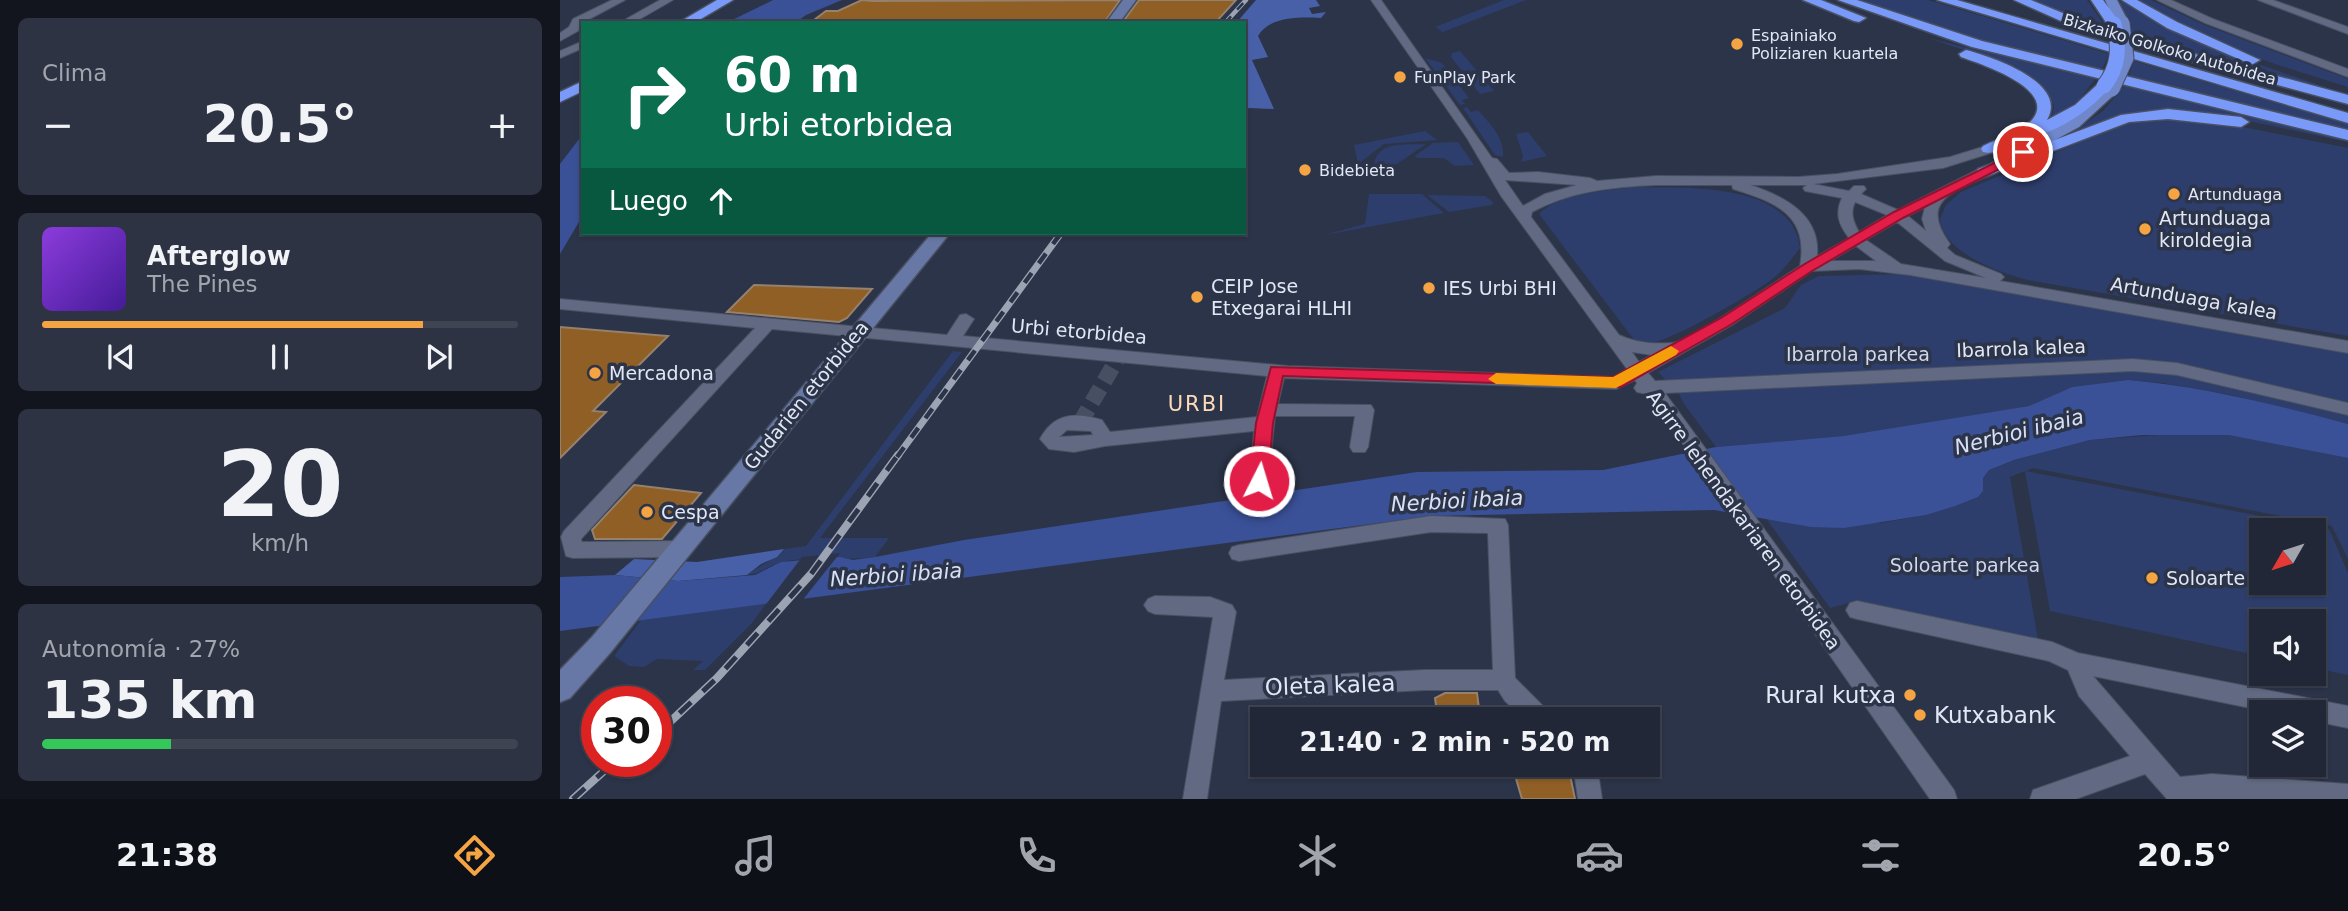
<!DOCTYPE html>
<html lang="es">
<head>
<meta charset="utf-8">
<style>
  :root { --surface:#212737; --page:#2d3342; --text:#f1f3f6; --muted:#a2a5ad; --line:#3e4452; --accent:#f4a443 }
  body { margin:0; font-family:"DejaVu Sans",sans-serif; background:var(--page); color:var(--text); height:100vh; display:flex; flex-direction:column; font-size:26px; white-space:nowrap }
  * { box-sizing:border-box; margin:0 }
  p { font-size:23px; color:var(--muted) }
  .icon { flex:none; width:38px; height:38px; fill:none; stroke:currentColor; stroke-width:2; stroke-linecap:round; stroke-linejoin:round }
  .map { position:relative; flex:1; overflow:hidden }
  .details { display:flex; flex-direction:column; gap:18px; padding:18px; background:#12151e; width:560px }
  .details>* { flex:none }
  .hud { position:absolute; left:21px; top:21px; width:665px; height:214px; border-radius:0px; box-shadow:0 2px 5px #0004,0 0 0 2px var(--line); background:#0b6e4f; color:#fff; overflow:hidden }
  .needle { width:46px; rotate:231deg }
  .fabs { position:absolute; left:1689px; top:518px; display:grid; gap:14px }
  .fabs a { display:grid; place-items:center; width:77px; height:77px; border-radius:0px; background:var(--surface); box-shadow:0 2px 5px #0004,0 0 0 2px var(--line); font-size:35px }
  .speed { position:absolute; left:21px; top:686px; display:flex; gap:14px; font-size:35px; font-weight:700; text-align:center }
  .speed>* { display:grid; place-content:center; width:91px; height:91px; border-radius:50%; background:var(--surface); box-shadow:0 2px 5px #0004,0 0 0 2px var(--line); line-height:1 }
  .speed .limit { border:10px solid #d22; background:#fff; color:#111 }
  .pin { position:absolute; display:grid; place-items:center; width:60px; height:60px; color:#fff; margin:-30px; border:4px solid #fff; border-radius:50%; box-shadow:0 2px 7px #0007 }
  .me { position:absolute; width:77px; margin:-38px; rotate:5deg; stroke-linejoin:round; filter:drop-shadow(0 0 5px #0008) }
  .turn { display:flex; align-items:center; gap:24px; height:147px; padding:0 28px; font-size:32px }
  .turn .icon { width:91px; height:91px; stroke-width:2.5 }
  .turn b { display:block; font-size:49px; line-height:60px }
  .then { display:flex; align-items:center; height:66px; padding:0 28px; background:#0003; gap:14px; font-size:26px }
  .big { font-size:52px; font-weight:800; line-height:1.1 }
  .details .tile { flex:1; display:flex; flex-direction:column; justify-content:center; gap:10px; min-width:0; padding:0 24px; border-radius:10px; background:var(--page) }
  .details .dial { align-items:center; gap:0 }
  .dial b { font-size:91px; line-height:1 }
  .song { display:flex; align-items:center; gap:21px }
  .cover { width:84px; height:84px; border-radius:10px; background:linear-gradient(135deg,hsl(270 70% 55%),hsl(260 70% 35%)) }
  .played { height:7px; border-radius:4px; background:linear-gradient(90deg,var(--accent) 80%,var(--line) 80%) }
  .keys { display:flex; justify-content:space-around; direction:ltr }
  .heat { display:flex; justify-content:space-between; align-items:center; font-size:38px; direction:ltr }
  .charge { height:10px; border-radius:5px; background:linear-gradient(90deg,#34c759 27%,var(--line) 0) }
  .trip { position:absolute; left:690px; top:707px; width:410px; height:70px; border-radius:0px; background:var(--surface); box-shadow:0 2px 5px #0004,0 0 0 2px var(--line); font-weight:800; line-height:70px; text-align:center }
  .menu { display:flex; height:112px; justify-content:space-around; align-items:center; background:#0d1016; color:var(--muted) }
  .menu .icon { width:49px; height:49px }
  .menu .active { color:var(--accent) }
  .menu b { font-size:32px; color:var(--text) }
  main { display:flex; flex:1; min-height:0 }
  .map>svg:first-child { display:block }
</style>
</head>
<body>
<main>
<section class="details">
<div class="tile"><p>Clima</p>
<div class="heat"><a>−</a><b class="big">20.5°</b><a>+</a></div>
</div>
<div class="tile">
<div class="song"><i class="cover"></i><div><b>Afterglow</b><p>The Pines</p></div></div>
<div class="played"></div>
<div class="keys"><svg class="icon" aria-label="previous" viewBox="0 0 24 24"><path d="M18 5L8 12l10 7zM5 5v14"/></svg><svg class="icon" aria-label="pause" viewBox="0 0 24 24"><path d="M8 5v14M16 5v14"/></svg><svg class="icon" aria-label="next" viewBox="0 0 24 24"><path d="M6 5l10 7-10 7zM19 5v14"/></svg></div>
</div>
<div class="tile dial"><b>20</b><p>km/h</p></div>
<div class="tile"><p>Autonomía · 27%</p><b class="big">135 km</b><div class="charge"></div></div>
</section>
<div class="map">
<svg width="1788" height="799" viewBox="0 0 1788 799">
  <rect width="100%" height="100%" fill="#2c3449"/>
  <g fill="#2e3e6c" fill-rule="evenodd">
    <path d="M944 0H966L883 32 875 27Z"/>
    <path d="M1299 0H1368L1549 54 1541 71 1432 44Z"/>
    <path d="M1470 0H1527L1549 32Z"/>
    <path d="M1559 0 1664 52 1768 88 1572 38 1571 24Z"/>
    <path d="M1577 0H1591L1642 24 1788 79V87C1717 64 1638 44 1577 0Z"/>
    <path d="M1368 38 1535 79 1519 100 1492 118 1494 105C1471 70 1406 51 1368 38Z"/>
    <path d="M900 51 934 91 920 94 891 57 892 53Z"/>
    <path d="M865 58 882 63 909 98 902 100 905 104 900 105Z"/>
    <path d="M1574 61 1788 124V131L1568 78Z"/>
    <path d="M1564 86 1788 140V142L1679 119 1600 111 1554 117 1516 130 1543 111Z"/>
    <path d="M907 107 911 112 918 110C930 124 945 138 943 157L935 155 903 108Z"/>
    <path d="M1612 118 1658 122 1788 148V336L1468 280C1440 273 1383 253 1380 219L1386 205 1401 192 1561 125 1585 120Z"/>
    <path d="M865 131 877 140 824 144 798 164 794 145Z"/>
    <path d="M968 132 987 156 961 162 963 155 956 134Z"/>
    <path d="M898 142 914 165 895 166 884 158H857L855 156 873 143Z"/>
    <path d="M866 144 837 164H814C818 140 847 145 866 144Z"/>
    <path d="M1075 187C1124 188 1232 181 1240 248 1231 260 1223 271 1211 280 1190 295 1115 339 1091 343 1086 344 1079 342 1075 341L979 214C996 194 1049 190 1075 187Z"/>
    <path d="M809 194H862L884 213 764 235 805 224Z"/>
    <path d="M867 195 925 196 933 202 932 205 889 212Z"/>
    <path d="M1342 274 1788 347V424L1671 395 1603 383 1568 380 1512 387 1469 406 1283 436 1156 447 1124 404 1118 392 1098 372 1225 308 1241 285 1259 276Z"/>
    <path d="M393 351 402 352 260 538H329L315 557C284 561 253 555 223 562 210 565 200 574 187 575 199 566 214 560 224 549L246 546Z"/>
    <path d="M1627 433 1668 435 1788 458V559L1772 526 1473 468 1466 471 1769 529 1788 573V675L1754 668V621H1701V656L1490 611 1465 471 1450 477 1478 640 1292 602 1270 608 1206 518 1321 523 1366 515 1418 497 1422 491 1423 478 1429 470 1454 460 1530 440ZM1701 530H1754V583H1701Z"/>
    <path d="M207 603 191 624 145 670H133L143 661 97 659 84 667 69 666 54 656 81 620Z"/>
  </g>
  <g fill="#4860a8">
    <path d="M696 0H756L760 6 749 8 752 14 766 12 761 18C741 17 709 16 698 36L708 57 692 60 714 109 689 108 684 111V23H676Z"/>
    <path d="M224 549 217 557 201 564 187 575 118 581 55 575 74 559 137 562Z"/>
  </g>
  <g fill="#3a5097">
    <path d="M213 0H282L246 15 235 23H166Z"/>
    <path d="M23 134V215L0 254V164Z"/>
    <path d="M1568 380C1642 386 1716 405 1788 424V458L1668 435H1582L1530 440 1454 460 1429 470 1423 478V491L1418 497 1395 506 1366 515 1284 528 1251 527 1154 510 871 516 0 631V577L55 575 118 581 195 575 221 562 280 557 293 560 315 557 404 540 857 472 1043 470 1156 447 1283 436 1469 406 1512 387Z"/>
  </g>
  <path fill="#2c3449" d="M280 553 241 602 204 607 242 557Z"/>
  <g fill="#8f5f25" stroke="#95816c" stroke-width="2">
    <path d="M302 0 312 1 560 0 544 23H250L266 11H278Z"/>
    <path d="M579 0H676L655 23H562Z"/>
    <path d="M194 285 312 289 287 318 279 322 167 312Z"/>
    <path d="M0 327 108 336 33 411 46 412 0 458Z"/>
    <path d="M74 485 141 493 102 539H35L32 530Z"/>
    <path d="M885 693H917L920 716 885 717 877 713 875 698Z"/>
    <path d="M952 765H1008L1015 799H962Z"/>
  </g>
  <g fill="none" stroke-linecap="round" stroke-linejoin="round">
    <path stroke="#474f63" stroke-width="16" stroke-dasharray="16 8" stroke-linecap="butt" d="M520 423 559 356"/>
    <g stroke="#495061" stroke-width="2">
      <g id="street">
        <path d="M52 0H65L22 23 18 31 0 41V33L9 27 13 19Z"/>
        <path d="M100 0H113L73 23H59Z"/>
        <path d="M811 0H821L932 158 937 159 949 173 978 172 1030 178 1037 181 1096 176 1238 177 1277 174 1390 157 1429 145 1434 146V152L1383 168 1253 184 1289 191 1294 186H1304L1306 189 1301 194 1338 210 1419 169H1429V175C1394 192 1358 200 1390 244L1387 248 1395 255 1441 274 1444 277 1440 281 1788 341V353L1350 275 1299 269 1252 271 1172 325 1088 373 1095 381 1573 359 1617 363 1788 403V415L1617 375 1573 371 1105 393 1394 790 1397 799H1370L1102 414 1086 394 1077 392 1074 388 1077 383 1075 380 1056 389 724 378 718 404 811 405 814 410 808 447 805 452H793L790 447 795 416H715L708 481 706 486 699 488 692 486 690 481 694 431 545 446 514 452 489 449 480 439C494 413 515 412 542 420L550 432 697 417 707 376 212 329 21 539 22 542 119 541 126 543 129 549 126 555 119 557 13 558 6 556 1 537 4 531 195 328 0 309V299L387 335 400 315 406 314 414 319 403 336 728 366 1053 377 1067 369 941 196 907 138ZM945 180 1017 185 985 194 963 206ZM1096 185H1172L1173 189C1216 202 1249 215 1240 266 1219 279 1128 343 1111 343 1092 344 1077 343 1059 335L971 217 972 212C1011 191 1052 187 1096 185ZM1190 185H1247L1243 188 1245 191 1282 198C1275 213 1278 224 1289 238L1257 256C1261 215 1224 196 1190 185ZM1295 202 1327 215 1299 232C1293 221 1290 213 1295 202ZM1365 207 1362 219 1366 231 1348 216ZM1337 222 1385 261 1426 278 1341 264 1306 240ZM1296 246 1316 261H1270ZM1072 352 1092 355 1079 362ZM507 430 531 431 533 435 499 437Z"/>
        <path d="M1597 0H1611L1653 19 1788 69V77L1645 23Z"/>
        <path d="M1698 0H1713L1788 27V34Z"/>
        <path d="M23 41V48L0 58V51Z"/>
        <path d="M871 516 945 519 948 525 955 678 988 711 991 719H964L945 701 938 690H865L661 701 647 799H623L653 617 595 614 588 611 584 605 588 599 595 596 650 597 672 605 676 612 664 680 865 670H933L928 533 871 532 679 561 672 559 669 553 672 547 679 545Z"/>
        <path d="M1297 601 1492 642 1518 653 1788 706V728L1754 721V712H1710L1533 676 1620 777 1652 774 1788 784V799H1607L1585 774 1516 799H1470L1473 790 1570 756 1519 696 1508 670 1489 661 1297 619 1290 617 1286 610 1290 603Z"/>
        <path d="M1013 765H1037L1042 799H1018Z"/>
      </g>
    </g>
    <g stroke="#495061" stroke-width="3">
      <g id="secondary">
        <path d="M563 0H576L559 23H546Z"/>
        <path d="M372 233H390L50 653 10 698 0 702V670L32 637Z"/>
      </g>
    </g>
    <g stroke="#495061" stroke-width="3">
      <g id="primary">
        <path d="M1545 0H1557L1569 23 1567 26H1557Z"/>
        <path d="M1552 85 1557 86 1559 89 1557 92 1519 127 1445 167 1439 169 1431 164 1508 120 1547 86Z"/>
      </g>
    </g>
    <g stroke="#495061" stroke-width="3">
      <g id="highway">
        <path d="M157 0H173L134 23H118Z"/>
        <path d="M1243 0H1261L1306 18 1299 22 1294 21Z"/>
        <path d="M1278 0H1297L1422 41 1788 130V140L1412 47Z"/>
        <path d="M1377 0H1397L1788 113V123Z"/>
        <path d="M1454 0H1471L1542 29 1788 95V104L1532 35Z"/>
        <path d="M1531 0H1543L1561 24 1559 27H1549Z"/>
        <path d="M1562 0H1577L1617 22 1700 60 1693 64 1688 63 1607 28Z"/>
        <path d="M1406 50C1433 57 1509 83 1487 120L1515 105 1539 83 1544 82 1551 86C1531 111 1495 134 1464 139 1450 141 1439 156 1423 152L1421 149 1423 146C1439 138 1460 133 1472 120 1498 89 1421 64 1401 57L1399 54Z"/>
        <path d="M23 81V91L0 102V92Z"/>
        <path d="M1608 109 1681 117 1689 122 1681 127 1608 119 1569 122 1430 175 1424 177 1416 172 1418 169 1561 115Z"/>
      </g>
    </g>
    <use href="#street" fill="#616a82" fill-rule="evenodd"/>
    <use href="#secondary" fill="#6878a6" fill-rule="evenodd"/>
    <use href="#primary" fill="#7087c9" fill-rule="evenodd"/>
    <use href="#highway" fill="#7a9af9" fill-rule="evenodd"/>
    <g stroke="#9ca3b3" stroke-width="4.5">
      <path id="rail-far2" d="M665 23 686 0"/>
    </g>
    <g stroke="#9ca3b3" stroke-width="7">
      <path id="rail-far1" d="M337 457 501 233"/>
    </g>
    <g stroke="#9ca3b3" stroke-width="8">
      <g id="rail">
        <path d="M96 735 157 678 251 574 338 455"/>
        <path d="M13 799 55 761"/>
      </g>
    </g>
    <use href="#rail-far2" stroke="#2c3449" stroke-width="2.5" stroke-dasharray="9" stroke-linecap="butt"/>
    <use href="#rail-far1" stroke="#2c3449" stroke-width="4.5" stroke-dasharray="12" stroke-linecap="butt"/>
    <use href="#rail" stroke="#2c3449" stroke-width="5" stroke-dasharray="16" stroke-linecap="butt"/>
    <g stroke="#495061" stroke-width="17" stroke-linecap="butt">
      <path id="primary-bridge" d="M1552 89 1566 58 1562 23"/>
    </g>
    <g stroke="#495061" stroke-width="17" stroke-linecap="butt">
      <path id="highway-bridge" d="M1544 86C1559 67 1560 47 1554 24"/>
    </g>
    <use href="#primary-bridge" stroke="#7087c9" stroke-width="15"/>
    <use href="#highway-bridge" stroke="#7a9af9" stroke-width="15"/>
  </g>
  <path fill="#e11d48" stroke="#92132f" stroke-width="2" d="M1463 149 1469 152 1467 155 1343 218 1252 271 1172 324 1061 387 723 376 713 423 708 481 705 486H693L690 481 696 423 711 367 1053 377 1161 318 1243 265 1334 212Z"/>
  <path fill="#f59e0b" d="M1111 346 1119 351 1116 355 1056 388 936 384 928 379 936 373 1053 377Z"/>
  <g fill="#f4a443" stroke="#2c3449" stroke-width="2.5">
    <circle cx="1177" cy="44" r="7"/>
    <circle cx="840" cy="77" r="7"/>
    <circle cx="745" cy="170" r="7"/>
    <circle cx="1614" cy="194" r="7"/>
    <circle cx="1585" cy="229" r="7"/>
    <circle cx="869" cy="288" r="7"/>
    <circle cx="637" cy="297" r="7"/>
    <circle cx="35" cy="373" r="7"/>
    <circle cx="87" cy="512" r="7"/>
    <circle cx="1592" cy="578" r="7"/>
    <circle cx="1350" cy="695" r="7"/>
    <circle cx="1360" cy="715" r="7"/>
  </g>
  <g text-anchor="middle" stroke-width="7" stroke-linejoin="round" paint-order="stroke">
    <g font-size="16" fill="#e1e7f4" stroke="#2c3449" text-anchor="start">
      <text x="1191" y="41">Espainiako<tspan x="1191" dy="18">Poliziaren kuartela</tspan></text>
      <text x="854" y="83">FunPlay Park</text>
      <text x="759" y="176">Bidebieta</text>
      <text x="1628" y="200">Artunduaga</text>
    </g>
    <g font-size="16" fill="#e1e7f4" stroke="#2c3449">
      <text transform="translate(1610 49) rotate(16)" y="6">Bizkaiko Golkoko Autobidea</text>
    </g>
    <g font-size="19" fill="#e1e7f4" stroke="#2c3449" text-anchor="start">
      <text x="1599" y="225">Artunduaga<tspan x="1599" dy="22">kiroldegia</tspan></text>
      <text x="651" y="293">CEIP Jose<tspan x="651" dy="22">Etxegarai HLHI</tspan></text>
      <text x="883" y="295">IES Urbi BHI</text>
      <text x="49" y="380">Mercadona</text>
      <text x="101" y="519">Cespa</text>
      <text x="1606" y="585">Soloarte</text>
    </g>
    <g font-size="19" fill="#e1e7f4" stroke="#2c3449">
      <text transform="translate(1634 298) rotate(10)" y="7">Artunduaga kalea</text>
      <text transform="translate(519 331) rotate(5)" y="7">Urbi etorbidea</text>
      <text transform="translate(1461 348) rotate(-2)" y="7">Ibarrola kalea</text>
      <text transform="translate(246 395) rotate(-51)" y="7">Gudarien etorbidea</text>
      <text transform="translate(1184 520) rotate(54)" y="7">Agirre lehendakariaren etorbidea</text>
    </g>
    <g font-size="19" fill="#cfd8ec" stroke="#2c3449">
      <text x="1298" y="361">Ibarrola parkea</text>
      <text x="1405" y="572">Soloarte parkea</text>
    </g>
    <g font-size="21" letter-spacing="2" fill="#fddbb8" stroke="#2c3449">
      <text x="637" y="411">URBI</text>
    </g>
    <g font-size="21" font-style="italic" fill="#d8e0f5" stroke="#2c3449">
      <text transform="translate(1459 432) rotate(-14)" y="7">Nerbioi ibaia</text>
      <text transform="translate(897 501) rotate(-3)" y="7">Nerbioi ibaia</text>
      <text transform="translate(336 575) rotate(-4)" y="7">Nerbioi ibaia</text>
    </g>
    <g font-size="23" fill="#e1e7f4" stroke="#2c3449">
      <text transform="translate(770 685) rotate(-2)" y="8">Oleta kalea</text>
    </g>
    <g font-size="23" fill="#e1e7f4" stroke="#2c3449" text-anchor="end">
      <text x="1336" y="703">Rural kutxa</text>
      <text x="1374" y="723" text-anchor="start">Kutxabank</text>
    </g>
  </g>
</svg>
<div class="fabs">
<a><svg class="needle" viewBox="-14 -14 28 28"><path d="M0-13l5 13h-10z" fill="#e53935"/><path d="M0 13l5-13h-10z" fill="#a2a5ad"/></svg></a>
<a><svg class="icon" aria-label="sound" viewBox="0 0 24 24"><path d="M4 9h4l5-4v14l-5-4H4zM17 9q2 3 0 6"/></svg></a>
<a><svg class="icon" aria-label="layers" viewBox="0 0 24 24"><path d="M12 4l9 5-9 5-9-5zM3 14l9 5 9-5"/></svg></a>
</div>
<div class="speed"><div class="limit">30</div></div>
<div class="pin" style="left:1463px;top:152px;background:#d93025"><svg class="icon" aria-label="arrive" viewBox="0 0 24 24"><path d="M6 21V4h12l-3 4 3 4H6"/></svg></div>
<svg class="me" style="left:699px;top:481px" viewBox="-20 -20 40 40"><circle r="17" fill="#e11d48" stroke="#fff" stroke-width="3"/><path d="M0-11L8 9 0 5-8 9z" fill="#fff"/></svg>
<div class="trip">21:40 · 2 min · 520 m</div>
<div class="hud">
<div class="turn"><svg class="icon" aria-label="right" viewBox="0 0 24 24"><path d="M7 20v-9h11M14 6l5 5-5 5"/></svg><div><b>60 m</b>Urbi etorbidea</div></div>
<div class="then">Luego<svg class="icon" aria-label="ahead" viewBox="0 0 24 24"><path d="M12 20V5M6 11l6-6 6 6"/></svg></div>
</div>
</div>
</main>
<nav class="menu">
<b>21:38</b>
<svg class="icon active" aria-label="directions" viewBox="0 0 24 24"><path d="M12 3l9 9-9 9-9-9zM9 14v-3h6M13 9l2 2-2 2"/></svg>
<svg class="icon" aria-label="music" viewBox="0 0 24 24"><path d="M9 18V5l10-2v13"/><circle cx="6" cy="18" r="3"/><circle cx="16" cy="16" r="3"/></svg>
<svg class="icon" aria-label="phone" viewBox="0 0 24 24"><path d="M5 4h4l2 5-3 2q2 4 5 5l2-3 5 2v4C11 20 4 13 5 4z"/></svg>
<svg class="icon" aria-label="climate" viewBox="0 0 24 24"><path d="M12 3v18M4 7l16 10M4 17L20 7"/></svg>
<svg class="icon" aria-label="car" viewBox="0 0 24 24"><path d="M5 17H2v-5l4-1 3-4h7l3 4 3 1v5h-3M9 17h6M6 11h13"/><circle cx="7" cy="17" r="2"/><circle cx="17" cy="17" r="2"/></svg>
<svg class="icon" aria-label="filters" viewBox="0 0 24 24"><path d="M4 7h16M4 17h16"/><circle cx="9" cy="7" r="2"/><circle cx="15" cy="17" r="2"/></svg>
<b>20.5°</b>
</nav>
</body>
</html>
